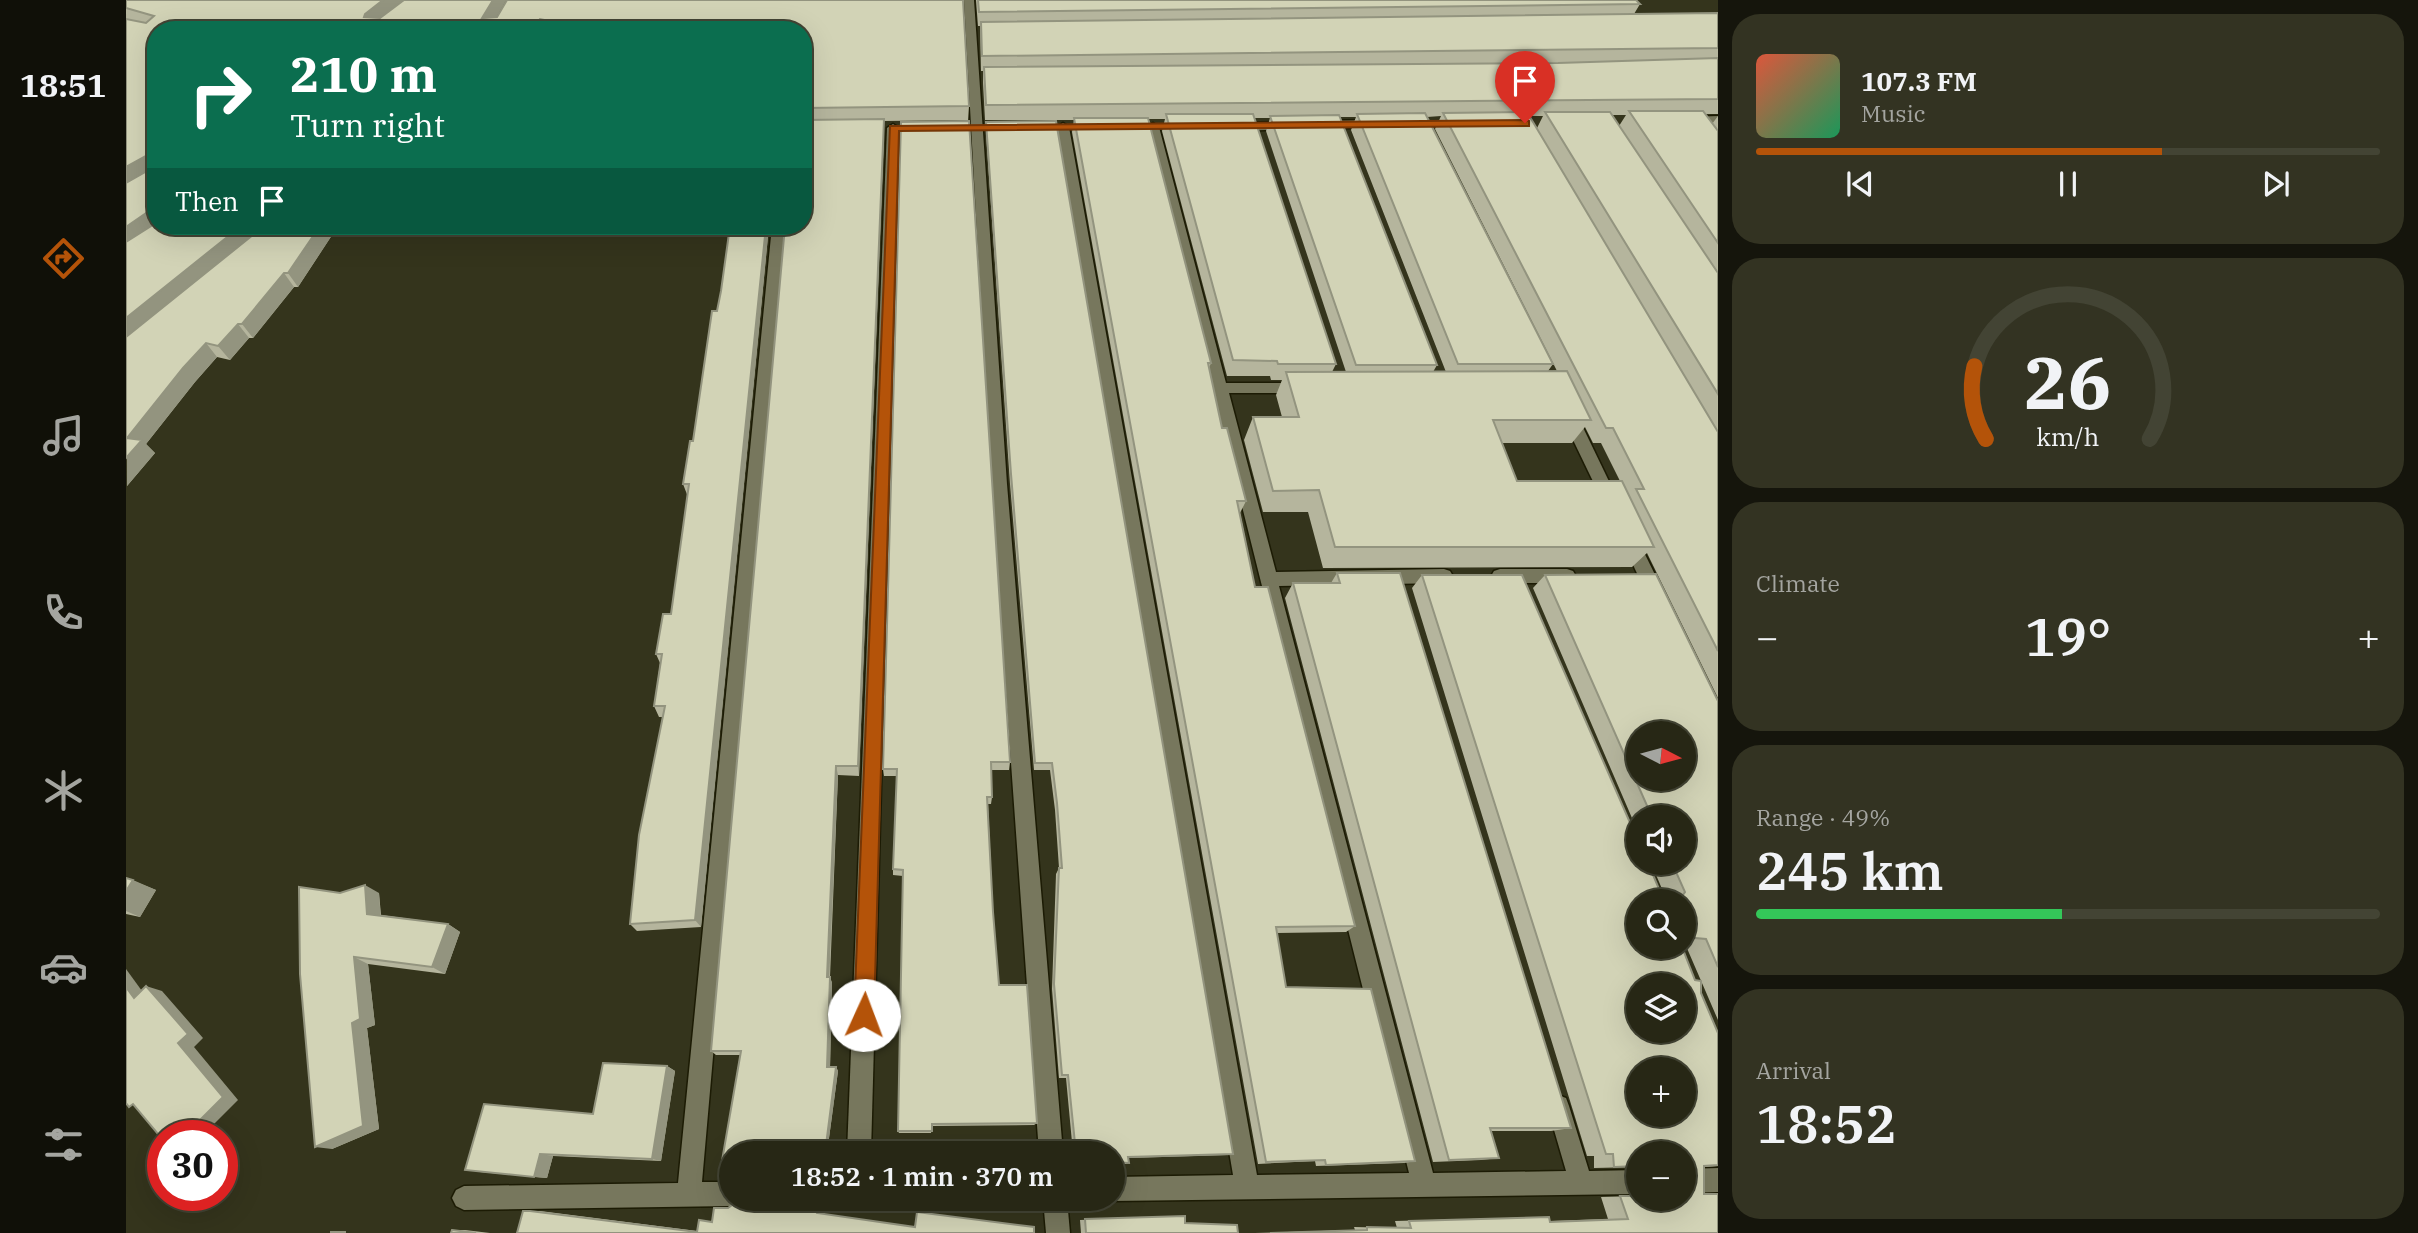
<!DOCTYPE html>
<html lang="en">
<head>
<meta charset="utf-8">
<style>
  :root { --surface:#272715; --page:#332; --text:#f1f3f6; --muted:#a4a5a0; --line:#434434; --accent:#b45309 }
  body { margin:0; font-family:"IBM Plex Serif",serif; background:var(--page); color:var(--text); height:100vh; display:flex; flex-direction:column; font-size:26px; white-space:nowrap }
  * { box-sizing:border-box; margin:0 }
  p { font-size:23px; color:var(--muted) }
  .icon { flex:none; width:38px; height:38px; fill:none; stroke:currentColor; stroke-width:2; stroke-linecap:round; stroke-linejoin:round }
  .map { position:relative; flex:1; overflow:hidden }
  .sheet { display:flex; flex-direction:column; gap:14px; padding:14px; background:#15150c; width:700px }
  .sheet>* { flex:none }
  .top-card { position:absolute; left:21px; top:21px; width:665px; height:214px; border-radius:28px; box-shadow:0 7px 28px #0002,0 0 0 2px var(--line); background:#0b6e4f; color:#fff; overflow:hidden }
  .needle { width:46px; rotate:96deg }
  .tools { position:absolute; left:1500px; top:721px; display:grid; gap:14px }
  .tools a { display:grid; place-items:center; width:70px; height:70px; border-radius:50%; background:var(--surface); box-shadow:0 7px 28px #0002,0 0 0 2px var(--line); font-size:35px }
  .speed { position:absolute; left:21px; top:1120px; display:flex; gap:14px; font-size:35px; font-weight:700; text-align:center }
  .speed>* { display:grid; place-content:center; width:91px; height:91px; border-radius:50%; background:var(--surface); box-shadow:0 7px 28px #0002,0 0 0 2px var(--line); line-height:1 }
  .speed .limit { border:10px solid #d22; background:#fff; color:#111 }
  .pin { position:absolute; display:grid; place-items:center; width:60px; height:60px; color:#fff; margin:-72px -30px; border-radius:50% 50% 50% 0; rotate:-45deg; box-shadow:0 0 7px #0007 }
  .pin .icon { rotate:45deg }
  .me { position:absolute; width:77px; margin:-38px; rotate:2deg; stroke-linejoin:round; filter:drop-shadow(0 0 5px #0008) }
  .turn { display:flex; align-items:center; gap:24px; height:147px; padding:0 28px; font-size:32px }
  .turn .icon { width:91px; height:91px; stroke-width:2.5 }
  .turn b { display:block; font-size:49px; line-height:60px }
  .then { display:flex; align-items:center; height:66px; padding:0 28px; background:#0003; gap:14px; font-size:26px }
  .big { font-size:52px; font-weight:600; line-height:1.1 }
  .sheet .tile { flex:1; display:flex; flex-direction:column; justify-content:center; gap:10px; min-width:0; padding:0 24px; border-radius:28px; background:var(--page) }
  .sheet .dial { align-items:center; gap:0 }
  .dial svg { height:182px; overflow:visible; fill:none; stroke:var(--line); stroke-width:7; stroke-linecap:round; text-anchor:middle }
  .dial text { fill:var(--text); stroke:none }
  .song { display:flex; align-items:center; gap:21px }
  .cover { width:84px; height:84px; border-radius:10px; background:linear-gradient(135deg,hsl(10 70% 55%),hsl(150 70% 35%)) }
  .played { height:7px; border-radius:4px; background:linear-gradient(90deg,var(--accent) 65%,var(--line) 65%) }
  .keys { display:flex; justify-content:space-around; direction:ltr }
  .heat { display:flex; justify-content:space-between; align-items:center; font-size:38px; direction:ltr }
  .charge { height:10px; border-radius:5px; background:linear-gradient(90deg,#34c759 49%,var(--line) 0) }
  .trip { position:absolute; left:593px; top:1141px; width:406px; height:70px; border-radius:35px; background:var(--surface); box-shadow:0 7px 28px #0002,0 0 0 2px var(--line); font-weight:600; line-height:70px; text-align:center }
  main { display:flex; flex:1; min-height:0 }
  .tab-bar { display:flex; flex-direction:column; width:126px; justify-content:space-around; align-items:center; background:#101008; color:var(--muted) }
  .tab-bar .icon { width:49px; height:49px }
  .tab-bar .active { color:var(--accent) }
  .tab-bar b { font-size:32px; color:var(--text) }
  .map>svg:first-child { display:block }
</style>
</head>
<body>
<main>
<nav class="tab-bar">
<b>18:51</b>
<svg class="icon active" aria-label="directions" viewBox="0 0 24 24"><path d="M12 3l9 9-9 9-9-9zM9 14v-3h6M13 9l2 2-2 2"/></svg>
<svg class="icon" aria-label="music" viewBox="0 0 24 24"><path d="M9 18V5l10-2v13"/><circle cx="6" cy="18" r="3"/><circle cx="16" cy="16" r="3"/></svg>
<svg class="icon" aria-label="phone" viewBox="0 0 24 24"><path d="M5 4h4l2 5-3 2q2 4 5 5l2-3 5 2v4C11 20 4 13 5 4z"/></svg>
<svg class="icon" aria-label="climate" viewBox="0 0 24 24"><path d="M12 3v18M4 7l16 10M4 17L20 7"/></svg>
<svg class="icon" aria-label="car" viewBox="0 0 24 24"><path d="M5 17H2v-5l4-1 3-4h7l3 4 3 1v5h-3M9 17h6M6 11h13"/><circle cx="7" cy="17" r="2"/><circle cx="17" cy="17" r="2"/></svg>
<svg class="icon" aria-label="filters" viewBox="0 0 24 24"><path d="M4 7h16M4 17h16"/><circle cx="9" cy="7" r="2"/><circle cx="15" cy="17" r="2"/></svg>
</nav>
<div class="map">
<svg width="1592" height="1233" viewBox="0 0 1592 1233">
  <rect width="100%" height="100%" fill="#34341c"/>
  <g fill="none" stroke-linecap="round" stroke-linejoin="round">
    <g stroke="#1c1b04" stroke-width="3">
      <g id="minor">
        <path d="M838 0H848L881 484 937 1153H913L865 484Z"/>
        <path d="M1592 116V124L1561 125 1555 121 1561 117Z"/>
        <path d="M1249 120 1253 121V127L1193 129 1187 125 1193 121Z"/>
        <path d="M1165 122 1169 123V129L1109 131 1103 127 1109 123Z"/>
        <path d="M937 123 943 127 1131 1175 1283 1173 1021 127 1027 123 1033 127 1100 383H1174L1181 388 1174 393H1103L1150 572 1318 569 1324 571 1327 576 1324 581 1318 583 1153 586 1307 1173 1440 1171 1421 1106 1424 1098 1432 1095 1440 1098 1443 1106 1463 1171 1512 1170V1194L987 1201 982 1199H987V1177L1107 1175 931 127Z"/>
        <path d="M767 124 773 128 745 1153H721L761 128Z"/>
        <path d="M646 226H660L576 1182H606V1199H616L606 1206 338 1210 330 1206 326 1198 330 1190 338 1186 552 1183Z"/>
        <path d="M1443 409 1451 415 1492 500 1490 504 1484 506 1476 500 1435 415Z"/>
        <path d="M1504 534 1510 536 1539 595 1536 600H1524L1521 595 1496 541Z"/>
        <path d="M1374 569H1441L1447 571 1450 576 1447 581 1441 583H1374L1368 581 1365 576 1368 571Z"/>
        <path d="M1592 1168V1192L1558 1193V1169Z"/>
        <path d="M917 1199H941L944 1233H920Z"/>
      </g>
    </g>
    <use href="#minor" fill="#77775d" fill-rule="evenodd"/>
  </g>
  <g fill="#b5b59d" fill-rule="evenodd">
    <path d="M0 0H380L370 17H371L381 0H837L843 106 842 120 758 121V134L733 776 712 775 704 977 706 983 704 1067H710L712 1071 701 1153H606V1196H604L603 1180 593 1178 614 1055H590L585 1051 659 226H677V30H30V226H212L172 287H168L127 338H123L104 360 91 357 69 382 20 444 29 453 1 486Z"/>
    <path d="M850 0H1510L1514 4 1508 14 1592 13V114H1579L1586 124 1592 116V698L1521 553 1506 567 1197 568 1182 512H1137L1118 440 1127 417H1156L1150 395 1156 380H1145L1144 376H1101L1036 131 1039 119H1022L1085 363 1083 368 1096 428 1120 501 1114 513 1129 587 1229 926 1220 932 1151 933 1160 987 1289 1161 1278 1163 1190 1166 1189 1161 1132 1164 946 132 948 120H859L857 83V71H855L854 26H852ZM1486 115H1500L1493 126ZM1315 116 1309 129 1431 371H1422L1427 364 1301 117ZM1403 116H1417L1411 128ZM1214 117H1230L1225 130 1320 372H1307L1311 365ZM1128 118H1144L1140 131 1220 372H1206L1210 364ZM1459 427 1467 443H1475L1494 481H1391L1376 443H1446Z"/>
    <path d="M775 122 884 762 883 770H865L866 797 865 804H862L867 912 873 985 911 1123 908 1125 806 1126 805 1133H773L772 1131 777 876 767 875V869L771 776H758L757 769Z"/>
    <path d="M860 122 1107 1154 1101 1155 1003 1158V1163L999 1164H987V1153H947L940 1078H933L926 989 930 874 933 868 929 810 924 770H908L884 484 860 133Z"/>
    <path d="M643 226 575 927 511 931 504 924 537 717H533L528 706 534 663 530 654 545 614 562 497 557 484 567 441 595 291Z"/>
    <path d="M1211 573 1445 1128 1425 1131H1365L1373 1158 1355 1160 1307 1162 1159 598 1167 583H1205Z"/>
    <path d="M1296 575 1536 896H1539L1525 863H1558V817H1512V832L1407 588 1419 575 1592 701V1020L1560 946H1558V901H1512L1569 980 1592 1033V1166L1578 1167V1194L1592 1233H1129L1229 1230 1228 1227 1271 1228 1269 1221 1423 1217 1424 1221 1482 1219 1475 1197 1512 1196 1558 1199V1153H1512V1167L1468 1168V1156H1461L1286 588Z"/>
    <path d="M0 878 30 890 14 917 0 914Z"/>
    <path d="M214 893H253L255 915 322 924 334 932 319 974 242 964 249 1025 241 1028 253 1129 206 1149Z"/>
    <path d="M541 1066 549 1071 535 1161 427 1156 421 1178 354 1172 467 1114Z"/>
    <path d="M614 1199H695L693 1213 789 1227 908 1233H391L397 1211H414L571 1231 573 1220 586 1222Z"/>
    <path d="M1059 1216V1223L1112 1233H955L954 1220Z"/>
    <path d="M326 1230H339L364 1233H325Z"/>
  </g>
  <g fill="#93947f">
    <path d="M257 0H282L245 28 238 17 239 14Z"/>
    <path d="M367 0H380L363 30 356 18Z"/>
    <path d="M414 19 417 30H406Z"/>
    <path d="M758 119V134L733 776 732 766Z"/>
    <path d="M20 156 30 169 0 188V167Z"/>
    <path d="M26 209 30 215V226L0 249V227Z"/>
    <path d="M115 226H142L0 343V318Z"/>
    <path d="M194 226H212L172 287 162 273Z"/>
    <path d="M640 226H643L575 927 569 920Z"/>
    <path d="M158 273 168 287 127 338 116 324Z"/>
    <path d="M112 324 123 338 104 360 92 346Z"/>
    <path d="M80 343 91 357 69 382 20 444 29 453 1 486V438L57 368Z"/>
    <path d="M710 766 712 775 703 983 701 977Z"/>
    <path d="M7 880 30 890 14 917 0 911V891Z"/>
    <path d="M239 885 253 893 255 922 241 914Z"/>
    <path d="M322 924 334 932 319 974 306 967Z"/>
    <path d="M228 957 242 964 249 1025 241 1028 253 1129 206 1149 189 1147Z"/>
    <path d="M0 969 24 1002 8 998 0 987Z"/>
    <path d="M704 977 706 983 704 1070 701 1067Z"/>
    <path d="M20 986 36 991 77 1038 68 1047 112 1100 76 1136H58Z"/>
    <path d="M541 1066 549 1071 535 1161 526 1159Z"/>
    <path d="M710 1067 712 1071 701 1153H699Z"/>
    <path d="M414 1154 427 1156 421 1178 408 1177Z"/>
    <path d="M693 1199H695L693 1213H691Z"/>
    <rect x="204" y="1231" width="16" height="2"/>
  </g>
  <g fill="#d2d3b6" stroke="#93947f" stroke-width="2" fill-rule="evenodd">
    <path d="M0 0H257L239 14 238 17 254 18 278 0H367L356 18 371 17 381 0H837L843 106 677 108V30H467L414 19 406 30H30V209H26L0 227V183L21 171 20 156 0 167V19L20 23 28 16 0 8Z"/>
    <path d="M852 0H1510L1514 4 853 12Z"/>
    <path d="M1592 13V48L856 56 855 22Z"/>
    <path d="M1592 58V99L860 105 858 67 1432 63Z"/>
    <path d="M1503 111H1577L1592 131V243Z"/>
    <path d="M1401 112 1592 432V651L1510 489H1518L1487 428H1480L1317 113Z"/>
    <path d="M1419 112H1484L1592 273V394Z"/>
    <path d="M1299 113 1427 364H1332L1231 114Z"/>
    <path d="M1040 114H1127L1210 364H1152L1151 361 1107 360Z"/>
    <path d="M1213 115 1311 365H1230L1144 116Z"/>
    <path d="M948 118H1022L1085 363H1082L1096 428H1101L1120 501H1111L1129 587H1142L1229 926 1150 927 1160 987 1245 989 1289 1161 1200 1165 1199 1160 1140 1162Z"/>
    <path d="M758 119 732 766H710L701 977H704L701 1067H710L699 1153H606V1196H604L603 1179 593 1178 615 1051H585L659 226H677V120Z"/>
    <path d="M843 121 884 762H865L866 797H861L867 912 873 985H901L911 1123 806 1124V1131H772L777 870 767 869 771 769H757L775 122Z"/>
    <path d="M930 121 1107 1154 1002 1157 1003 1163 987 1162V1153H950L942 1075H936L928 984 933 868H936L931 803 926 763H909L885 474 860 122Z"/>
    <path d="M30 223V226H115L0 318V242Z"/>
    <path d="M138 226H194L162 273H158L116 324H112L92 346 80 343 57 368 1 438 16 440 0 458V337Z"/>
    <path d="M604 226H640L569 920 504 924 513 835 539 706H528L536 654H530L537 614H545L563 484H557L564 441H567L586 311H591L595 291Z"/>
    <path d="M1441 371 1465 420H1367L1391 481H1496L1528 547H1209L1193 490 1147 491 1127 417H1173L1160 372Z"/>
    <path d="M1211 573H1274L1445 1128H1364L1373 1158 1323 1160 1167 583H1214Z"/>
    <path d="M1530 574 1592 701V967L1580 939 1558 937V901H1512V947H1556L1569 980 1575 981V993L1592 1033V1165L1578 1166V1194H1592V1233H1144L1241 1230V1227L1285 1228 1283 1221 1423 1217 1424 1222 1502 1219 1494 1196H1512V1199H1558V1153H1512V1166L1488 1167 1487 1154H1480L1296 575H1396L1512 841V863H1522L1536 896H1556L1559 892 1546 863H1558V817H1526L1419 575ZM1512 733H1558V779H1512ZM1512 985H1558V1031H1512ZM1512 1069H1558V1115H1512Z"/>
    <path d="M0 878 7 880 0 891Z"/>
    <path d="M239 885 241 914 322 924 306 967 228 957 234 1019 226 1023 237 1126 189 1147 174 974 173 887 214 893Z"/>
    <path d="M20 986 62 1034 52 1043 97 1097 58 1136H37V1140L7 1104 3 1107 0 1103V987L8 998Z"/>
    <path d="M477 1063 541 1066 526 1159 414 1154 408 1177 339 1170 358 1104 467 1114Z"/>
    <path d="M614 1199H693L691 1213 789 1227 791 1212 908 1227V1233H391L397 1211H404L571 1232 573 1220 586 1222 588 1208H602Z"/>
    <path d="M1059 1216V1223L1111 1225 1112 1233H960L959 1219Z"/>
    <path d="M326 1230 350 1233H325Z"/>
  </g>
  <path fill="#b45309" stroke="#753606" stroke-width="2" d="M1399 120 1403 121V126L773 131 748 1015 745 1022 738 1025 731 1022 728 1015 764 126Z"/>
</svg>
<div class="tools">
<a><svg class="needle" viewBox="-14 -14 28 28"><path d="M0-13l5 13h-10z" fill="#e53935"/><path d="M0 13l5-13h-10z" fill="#a4a5a0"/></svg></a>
<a><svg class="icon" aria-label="sound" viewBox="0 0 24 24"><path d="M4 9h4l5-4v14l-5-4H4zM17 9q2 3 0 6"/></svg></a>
<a><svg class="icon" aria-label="search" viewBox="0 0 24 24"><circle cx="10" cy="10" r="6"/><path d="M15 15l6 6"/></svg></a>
<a><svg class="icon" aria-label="layers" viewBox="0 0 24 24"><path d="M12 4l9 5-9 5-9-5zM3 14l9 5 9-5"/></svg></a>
<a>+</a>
<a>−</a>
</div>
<div class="speed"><div class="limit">30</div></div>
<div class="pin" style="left:1399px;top:123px;background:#d93025"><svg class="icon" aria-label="arrive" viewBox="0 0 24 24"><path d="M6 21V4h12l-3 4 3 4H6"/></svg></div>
<svg class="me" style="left:738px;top:1015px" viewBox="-20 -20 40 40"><circle r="19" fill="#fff"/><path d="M0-13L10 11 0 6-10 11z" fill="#b45309"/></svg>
<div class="trip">18:52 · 1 min · 370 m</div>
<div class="top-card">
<div class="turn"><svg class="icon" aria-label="right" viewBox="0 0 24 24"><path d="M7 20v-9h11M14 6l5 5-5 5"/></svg><div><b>210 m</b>Turn right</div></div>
<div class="then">Then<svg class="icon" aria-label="arrive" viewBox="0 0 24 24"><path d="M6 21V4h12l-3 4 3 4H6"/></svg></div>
</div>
</div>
<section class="sheet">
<div class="tile">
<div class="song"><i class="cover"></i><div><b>107.3 FM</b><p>Music</p></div></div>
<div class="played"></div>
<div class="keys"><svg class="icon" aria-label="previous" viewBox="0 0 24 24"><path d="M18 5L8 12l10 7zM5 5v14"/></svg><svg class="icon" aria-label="pause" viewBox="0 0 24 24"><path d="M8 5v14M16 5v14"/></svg><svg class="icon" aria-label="next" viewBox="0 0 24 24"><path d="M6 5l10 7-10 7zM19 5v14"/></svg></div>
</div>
<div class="tile dial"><svg viewBox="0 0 100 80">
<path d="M14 69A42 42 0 1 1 86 69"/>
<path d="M14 69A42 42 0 0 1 9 37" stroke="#b45309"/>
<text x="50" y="56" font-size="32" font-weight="700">26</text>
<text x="50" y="72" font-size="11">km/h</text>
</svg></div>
<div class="tile"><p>Climate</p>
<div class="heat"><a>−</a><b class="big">19°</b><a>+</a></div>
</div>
<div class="tile"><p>Range · 49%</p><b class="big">245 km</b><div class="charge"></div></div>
<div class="tile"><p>Arrival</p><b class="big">18:52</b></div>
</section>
</main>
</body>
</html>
